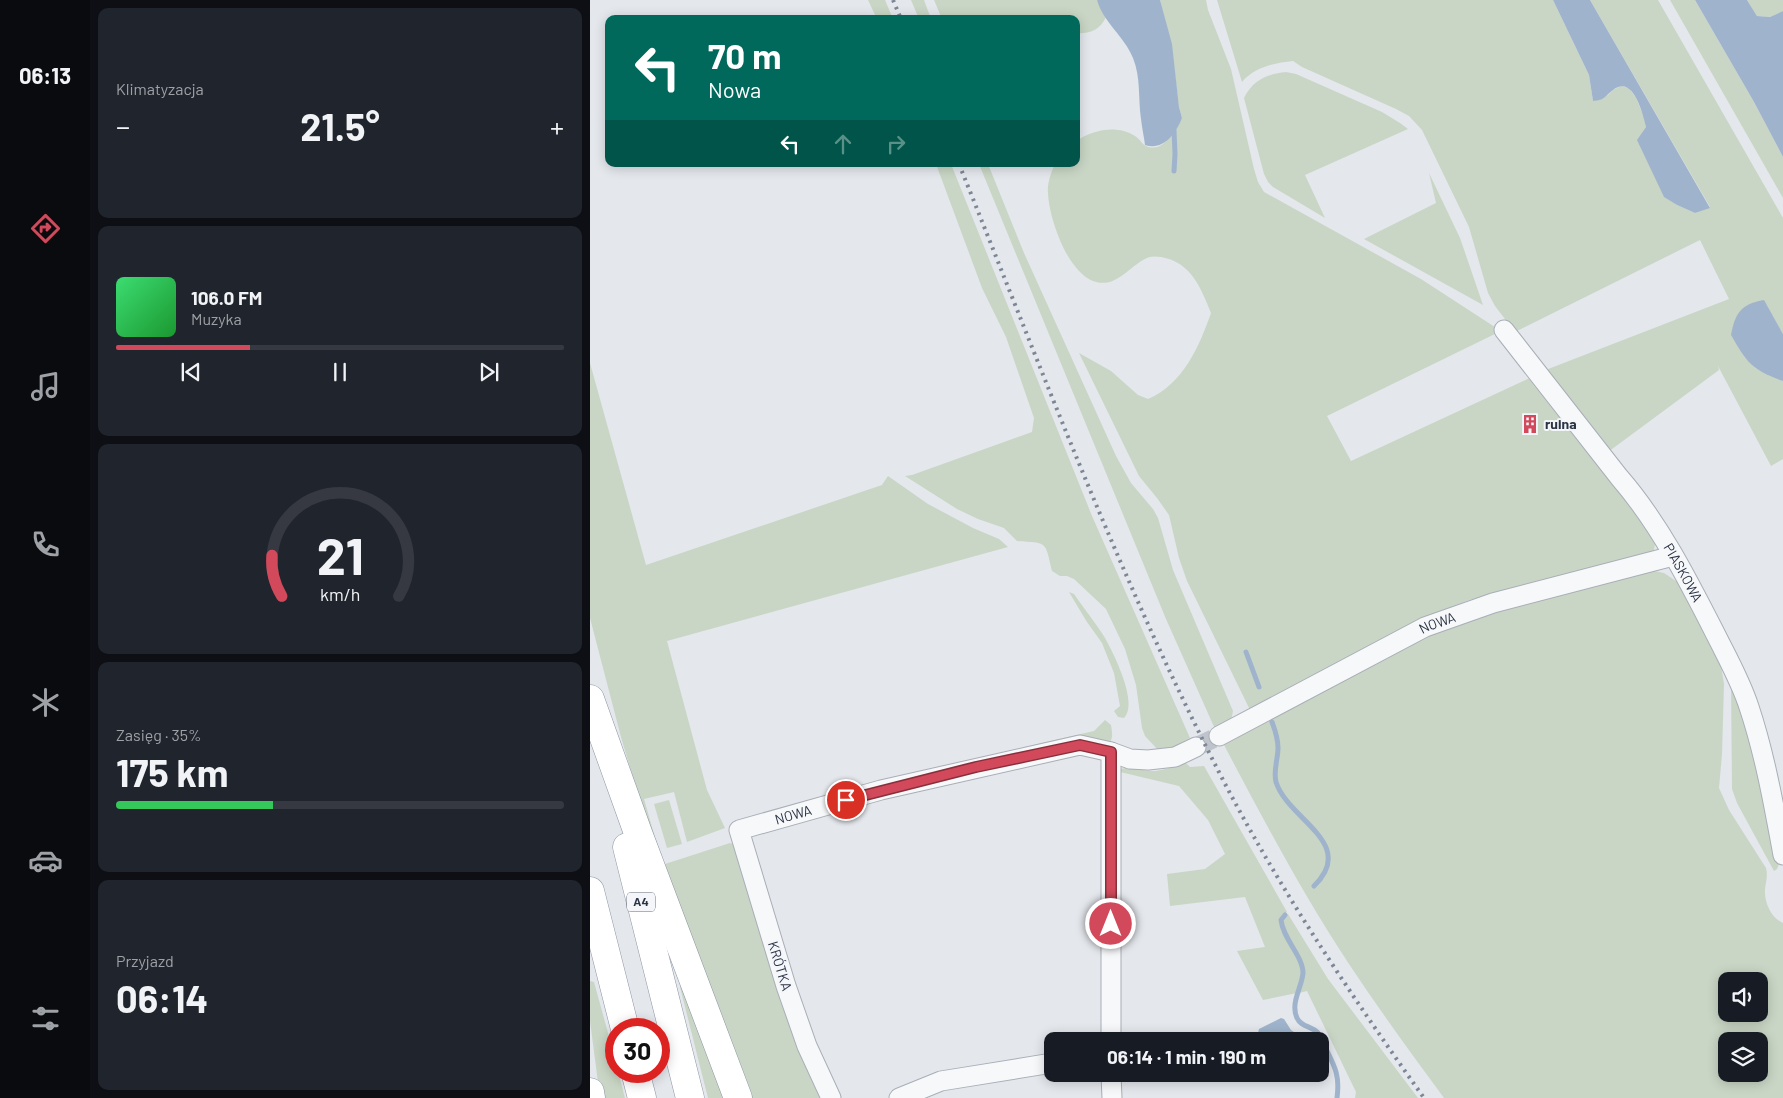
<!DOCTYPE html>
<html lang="pl">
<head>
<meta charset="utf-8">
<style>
  :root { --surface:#171b24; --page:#20242c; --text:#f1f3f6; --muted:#9ea1a6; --line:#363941; --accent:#d1495b }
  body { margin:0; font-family:Barlow,sans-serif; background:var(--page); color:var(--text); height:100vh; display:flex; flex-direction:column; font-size:19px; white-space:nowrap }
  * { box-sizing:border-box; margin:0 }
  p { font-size:16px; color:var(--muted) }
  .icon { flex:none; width:28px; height:28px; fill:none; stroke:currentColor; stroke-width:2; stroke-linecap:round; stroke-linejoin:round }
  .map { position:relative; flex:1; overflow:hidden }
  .details { display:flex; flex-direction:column; gap:8px; padding:8px; background:#0d0f14; width:500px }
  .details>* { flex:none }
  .hud { position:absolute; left:15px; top:15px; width:475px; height:152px; border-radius:10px; box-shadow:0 2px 12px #0003; background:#00695c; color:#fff; overflow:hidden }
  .fabs { position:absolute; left:1128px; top:972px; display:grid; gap:10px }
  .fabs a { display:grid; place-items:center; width:50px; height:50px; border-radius:10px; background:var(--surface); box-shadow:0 2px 12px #0003; font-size:25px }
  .speed { position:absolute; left:15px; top:1018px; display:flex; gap:10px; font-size:25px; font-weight:700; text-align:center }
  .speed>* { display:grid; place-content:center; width:65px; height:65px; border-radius:50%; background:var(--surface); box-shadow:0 2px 12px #0003; line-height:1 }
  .speed .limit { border:8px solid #d22; background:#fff; color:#111 }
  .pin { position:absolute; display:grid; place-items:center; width:42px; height:42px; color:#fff; margin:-21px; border:2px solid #fff; border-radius:50%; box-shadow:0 1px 5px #0007 }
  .me { position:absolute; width:55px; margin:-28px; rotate:0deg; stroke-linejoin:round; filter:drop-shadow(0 0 4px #0008) }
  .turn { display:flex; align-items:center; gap:18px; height:105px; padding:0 20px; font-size:22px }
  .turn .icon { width:65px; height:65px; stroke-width:2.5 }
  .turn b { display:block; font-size:35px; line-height:42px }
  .lanes { display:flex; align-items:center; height:48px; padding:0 20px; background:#0003; justify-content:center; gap:25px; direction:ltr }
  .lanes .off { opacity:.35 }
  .big { font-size:38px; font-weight:700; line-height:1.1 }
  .details .widget { flex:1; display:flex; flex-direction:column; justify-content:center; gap:8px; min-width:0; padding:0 18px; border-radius:10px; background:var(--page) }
  .details .dial { align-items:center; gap:0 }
  .dial svg { height:130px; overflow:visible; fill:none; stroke:var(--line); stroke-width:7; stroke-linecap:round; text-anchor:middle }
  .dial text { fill:var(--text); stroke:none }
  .song { display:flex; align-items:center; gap:15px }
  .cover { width:60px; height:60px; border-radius:8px; background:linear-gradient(135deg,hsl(140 70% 55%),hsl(130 70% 35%)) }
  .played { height:5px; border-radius:2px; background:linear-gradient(90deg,var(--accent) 30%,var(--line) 30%) }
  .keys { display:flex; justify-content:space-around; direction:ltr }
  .heat { display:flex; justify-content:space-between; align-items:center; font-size:28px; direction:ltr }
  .charge { height:8px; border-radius:4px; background:linear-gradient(90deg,#34c759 35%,var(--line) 0) }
  .trip { position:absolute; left:454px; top:1032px; width:285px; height:50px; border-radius:10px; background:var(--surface); box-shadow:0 2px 12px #0003; font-weight:700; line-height:50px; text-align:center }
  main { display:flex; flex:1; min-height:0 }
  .tab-bar { display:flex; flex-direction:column; width:90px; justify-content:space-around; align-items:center; background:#090b0e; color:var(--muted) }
  .tab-bar .icon { width:35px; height:35px }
  .tab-bar .on { color:var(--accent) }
  .tab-bar b { font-size:22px; color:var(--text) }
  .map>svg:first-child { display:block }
</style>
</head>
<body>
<main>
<nav class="tab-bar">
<b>06:13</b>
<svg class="icon on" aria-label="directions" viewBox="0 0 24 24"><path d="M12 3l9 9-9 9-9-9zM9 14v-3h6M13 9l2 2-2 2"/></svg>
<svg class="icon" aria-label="music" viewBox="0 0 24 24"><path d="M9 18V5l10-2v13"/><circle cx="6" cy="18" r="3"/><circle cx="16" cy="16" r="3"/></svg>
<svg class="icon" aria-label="phone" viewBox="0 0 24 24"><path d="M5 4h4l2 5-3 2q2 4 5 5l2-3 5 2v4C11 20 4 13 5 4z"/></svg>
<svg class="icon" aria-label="climate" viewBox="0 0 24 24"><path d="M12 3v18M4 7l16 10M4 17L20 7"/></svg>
<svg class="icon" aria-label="car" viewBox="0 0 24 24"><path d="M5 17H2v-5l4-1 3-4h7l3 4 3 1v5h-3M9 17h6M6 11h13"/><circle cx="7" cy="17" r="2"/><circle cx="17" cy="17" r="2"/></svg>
<svg class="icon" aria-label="filters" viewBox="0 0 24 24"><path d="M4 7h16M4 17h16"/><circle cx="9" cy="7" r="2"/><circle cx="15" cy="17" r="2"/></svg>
</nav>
<section class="details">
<div class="widget"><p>Klimatyzacja</p>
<div class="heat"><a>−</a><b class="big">21.5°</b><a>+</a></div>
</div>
<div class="widget">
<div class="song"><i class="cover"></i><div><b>106.0 FM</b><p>Muzyka</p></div></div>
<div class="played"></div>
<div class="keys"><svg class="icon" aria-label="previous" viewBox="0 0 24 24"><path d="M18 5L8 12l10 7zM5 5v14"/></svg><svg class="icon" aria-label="pause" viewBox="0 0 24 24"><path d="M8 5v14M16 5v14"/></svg><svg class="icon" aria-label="next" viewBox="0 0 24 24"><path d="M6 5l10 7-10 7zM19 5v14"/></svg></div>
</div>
<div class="widget dial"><svg viewBox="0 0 100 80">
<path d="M14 69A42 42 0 1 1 86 69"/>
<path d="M14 69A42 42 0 0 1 8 44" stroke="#d1495b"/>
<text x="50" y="56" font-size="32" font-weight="700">21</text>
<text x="50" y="72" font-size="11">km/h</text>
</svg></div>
<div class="widget"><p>Zasięg · 35%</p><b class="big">175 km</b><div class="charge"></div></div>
<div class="widget"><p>Przyjazd</p><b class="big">06:14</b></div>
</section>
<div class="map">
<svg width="1193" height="1098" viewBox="0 0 1193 1098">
  <rect width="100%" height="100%" fill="#e4e7ec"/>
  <g fill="#c9d6c5" fill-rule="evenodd">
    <path d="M278 0H295L303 19H287Z"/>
    <path d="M321 0H334L341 19H329Z"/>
    <path d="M344 0H507L516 17C510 30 500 34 486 33V19H352Z"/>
    <path d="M570 0H616L618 10 641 69 664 169 668 182 674 192 831 279 911 331 737 416 761 461 944 376 1041 499 1064 537 1065 544 1064 550 1058 556 879 600 833 618 797 636 662 714 597 581 589 558 579 515 567 498 549 476 489 353 521 371 548 395 558 399C593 384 609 347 621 313 611 288 601 262 571 257 564 256 559 256 553 260 537 269 525 289 503 281 477 271 459 218 458 193 457 184 461 172 465 164H486V141C502 130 527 124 545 136 549 138 552 144 556 146 574 154 585 129 592 118L589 107 584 67Z"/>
    <path d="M627 0H963L999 75 1003 101 1018 95 1023 90 1031 86 1039 88 1046 98 1054 117 1056 127 1052 133 1058 161 1074 196 1087 205 1105 213 1120 207 1000 0H1068L1193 218V334L1173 300 1165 368 1193 381V459L1181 466 1128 366 1129 370 1018 452 953 371 1139 299 1110 240 925 332 905 306 898 293 879 227 832 130 819 116 806 109 712 67 703 61C684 63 665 67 652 82Z"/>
    <path d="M1080 0H1105L1164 102 1193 157V198Z"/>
    <path d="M1157 0H1193V11L1180 17 1167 16Z"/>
    <path d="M696 72 706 74 792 112 810 123 818 129 715 175 735 218 683 187 678 182 674 174 654 98C663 80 677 74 696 72Z"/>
    <path d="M346 164H361L502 516 600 738 580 749 569 751 555 736 552 728 546 685 535 649 516 609 484 579 477 576H470L462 571C455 541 458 543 427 541L414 528 388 519 367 509 315 476 322 475 442 432 444 418 416 337 392 288Z"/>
    <path d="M389 164H398L434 253 526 456 541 483 563 509 568 518 583 570 643 711 641 721 625 729 576 619Z"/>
    <path d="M839 173 870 238 893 305 774 239 846 203Z"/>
    <path d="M0 363 56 565 292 485 298 476 338 504 383 528 409 539 418 547 77 641 117 790 135 828 97 842 84 792 54 799 72 862 49 798 31 737 0 618Z"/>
    <path d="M1065 571 1074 573 1089 583 1130 660 1134 684 1132 754 1129 788 1139 810 1176 868C1178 876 1176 881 1175 889 1174 902 1181 918 1193 923V1098H854C821 1053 788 1008 757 961 711 891 672 817 633 743L835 633 902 609ZM1136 981H1169V1014H1136ZM1136 1041H1169V1074H1136Z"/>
    <path d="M479 592 484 594C494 609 506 623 515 638 524 654 549 704 534 718L528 717 524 711 530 706 524 673 512 643 497 622Z"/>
    <path d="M1141 682 1161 742 1189 864 1187 869 1184 871 1147 803 1142 789Z"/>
    <path d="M515 720 521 725C522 732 524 739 518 744L436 749 434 747 504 731Z"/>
    <path d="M595 762 600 767 614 766 697 912 690 919C691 939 708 951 711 970 712 977 708 986 707 993L673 1000 647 951 675 947 655 897 580 906 577 874 615 869 635 854 618 820 589 786 526 771C538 764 551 772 565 771 575 770 585 766 595 762Z"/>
    <path d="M79 800 92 844 77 848 64 804Z"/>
    <path d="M140 843 146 845 234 1098H162C134 1020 103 943 75 864Z"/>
    <path d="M698 914 738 979 828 1098H765L766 1092 717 991 709 993C710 987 714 979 714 973 715 956 695 939 692 920Z"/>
    <path d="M0 981 4 982 26 1062V1071H28L35 1098H10L0 1021Z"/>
    <path d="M97 985 141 1098H118L90 987Z"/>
  </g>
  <g fill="#9fb4cc">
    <path d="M507 0H570L582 44 589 107 592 118C586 133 574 151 555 145 554 137 552 128 551 119 548 98 551 78 543 58 535 37 513 22 507 0Z"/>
    <path d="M963 0H1000L1120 208 1105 213 1087 205 1074 197 1047 140 1056 127C1053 114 1043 74 1023 90 1014 97 1015 100 1003 101L999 75Z"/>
    <path d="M1105 0H1157L1167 16 1180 17 1193 11V157L1164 102Z"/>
    <path d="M1174 300 1193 334V381C1162 370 1157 363 1141 335 1145 313 1151 304 1174 300Z"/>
    <path d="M691 1018 694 1019 701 1030 717 1041H675L668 1033 669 1029Z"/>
  </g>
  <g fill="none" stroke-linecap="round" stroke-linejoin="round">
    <g stroke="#9fb4cc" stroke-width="5">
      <path d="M584 171 585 154 584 130"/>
      <path d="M656 652 669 687"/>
      <path d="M682 722C685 730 688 739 688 748 688 759 683 771 686 782 698 820 768 843 724 886"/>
      <path d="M695 915 691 920C693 939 713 956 713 973 712 987 700 1003 707 1018 711 1027 722 1026 728 1033 731 1037 733 1043 735 1047 745 1067 750 1075 747 1098"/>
    </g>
    <path stroke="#bfc3cb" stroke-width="19" stroke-dasharray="19 9" stroke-linecap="butt" d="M606 747 629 736"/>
    <g stroke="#a9aeb7" stroke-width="21">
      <g id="street">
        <path id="s1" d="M914 330 1029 477C1069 523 1098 580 1126 635 1138 659 1151 682 1159 707 1175 755 1184 806 1193 855"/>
        <path id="s2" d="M629 736 835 627 903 603 1083 556"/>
        <path d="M521 1041V752"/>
        <path d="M521 1074 522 1098"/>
        <path id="s3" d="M241 1098 217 1046 196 986 149 830 291 790 490 745 521 752 540 759 558 760 585 757 606 747"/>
        <path d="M309 1098 351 1081 462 1063"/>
      </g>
    </g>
    <g stroke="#8b94a3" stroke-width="29">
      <g id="highway">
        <path d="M0 699 48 833 148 1098"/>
        <path d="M37 847 100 1098"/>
        <path d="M0 891 35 1029"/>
        <path d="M45 1071 52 1098"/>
        <path d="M0 1092 1 1098"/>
      </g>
    </g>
    <use href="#street" stroke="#f7f8fa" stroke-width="19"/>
    <use href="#highway" stroke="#fff" stroke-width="28"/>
    <g stroke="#7d8696" stroke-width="4" stroke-dasharray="2.5 5" stroke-linecap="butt">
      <path d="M303 0 311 19"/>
      <path d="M369 164C452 370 530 580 632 778 690 890 761 995 834 1098"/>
    </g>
  </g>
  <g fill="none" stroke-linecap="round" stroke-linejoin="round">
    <g stroke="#882f3b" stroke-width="12">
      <path id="route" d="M256 800 386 767 490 745 521 752V924"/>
    </g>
    <use href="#route" stroke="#d1495b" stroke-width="9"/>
  </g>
  <defs>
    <g id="building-bare" transform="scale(1.5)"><path d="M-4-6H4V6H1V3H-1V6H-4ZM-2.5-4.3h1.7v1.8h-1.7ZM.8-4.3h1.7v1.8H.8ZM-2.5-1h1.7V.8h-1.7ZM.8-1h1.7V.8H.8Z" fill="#d1495b" stroke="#f4f6f9" stroke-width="2.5" paint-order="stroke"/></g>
  </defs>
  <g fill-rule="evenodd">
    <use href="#building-bare" x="940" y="424"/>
  </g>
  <g text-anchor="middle" stroke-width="4" stroke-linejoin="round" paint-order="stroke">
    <rect fill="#f4f6f9" stroke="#676e7b" stroke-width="1" x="37" y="892.5" width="28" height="19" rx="4"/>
    <g font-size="12" font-weight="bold" fill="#2b3445">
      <text x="51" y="906">A4</text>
    </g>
    <g font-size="14" font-weight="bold" fill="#2b3445" stroke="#f4f6f9" text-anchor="start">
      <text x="955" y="429">ruina</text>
    </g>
    <g font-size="14" fill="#2b3445" stroke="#f4f6f9">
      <text dy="5" stroke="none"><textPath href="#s1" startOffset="302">PIASKOWA</textPath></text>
      <text dy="5" stroke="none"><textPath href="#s2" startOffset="246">NOWA</textPath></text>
      <text dy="5" stroke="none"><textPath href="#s3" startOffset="340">NOWA</textPath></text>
      <text transform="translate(190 966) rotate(73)" y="5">KRÓTKA</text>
    </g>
  </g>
</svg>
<div class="fabs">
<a><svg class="icon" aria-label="sound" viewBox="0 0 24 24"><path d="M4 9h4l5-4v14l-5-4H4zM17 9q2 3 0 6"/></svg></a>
<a><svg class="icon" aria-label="layers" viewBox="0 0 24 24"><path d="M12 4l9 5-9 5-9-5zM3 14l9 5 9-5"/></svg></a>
</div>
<div class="speed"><div class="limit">30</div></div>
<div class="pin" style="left:256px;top:800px;background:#d93025"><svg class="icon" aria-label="arrive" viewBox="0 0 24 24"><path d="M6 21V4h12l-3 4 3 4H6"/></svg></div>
<svg class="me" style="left:521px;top:924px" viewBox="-20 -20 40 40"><circle r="17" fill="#d1495b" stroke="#fff" stroke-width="3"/><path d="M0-11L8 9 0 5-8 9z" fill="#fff"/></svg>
<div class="trip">06:14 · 1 min · 190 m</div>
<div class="hud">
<div class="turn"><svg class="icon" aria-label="left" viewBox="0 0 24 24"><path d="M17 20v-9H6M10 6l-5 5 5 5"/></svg><div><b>70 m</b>Nowa</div></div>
<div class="lanes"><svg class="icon" aria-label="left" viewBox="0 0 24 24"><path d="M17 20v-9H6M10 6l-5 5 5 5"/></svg><svg class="icon off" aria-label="ahead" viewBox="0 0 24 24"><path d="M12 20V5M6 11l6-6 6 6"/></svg><svg class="icon off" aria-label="right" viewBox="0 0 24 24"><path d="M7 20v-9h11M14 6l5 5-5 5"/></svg></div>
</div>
</div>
</main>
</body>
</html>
